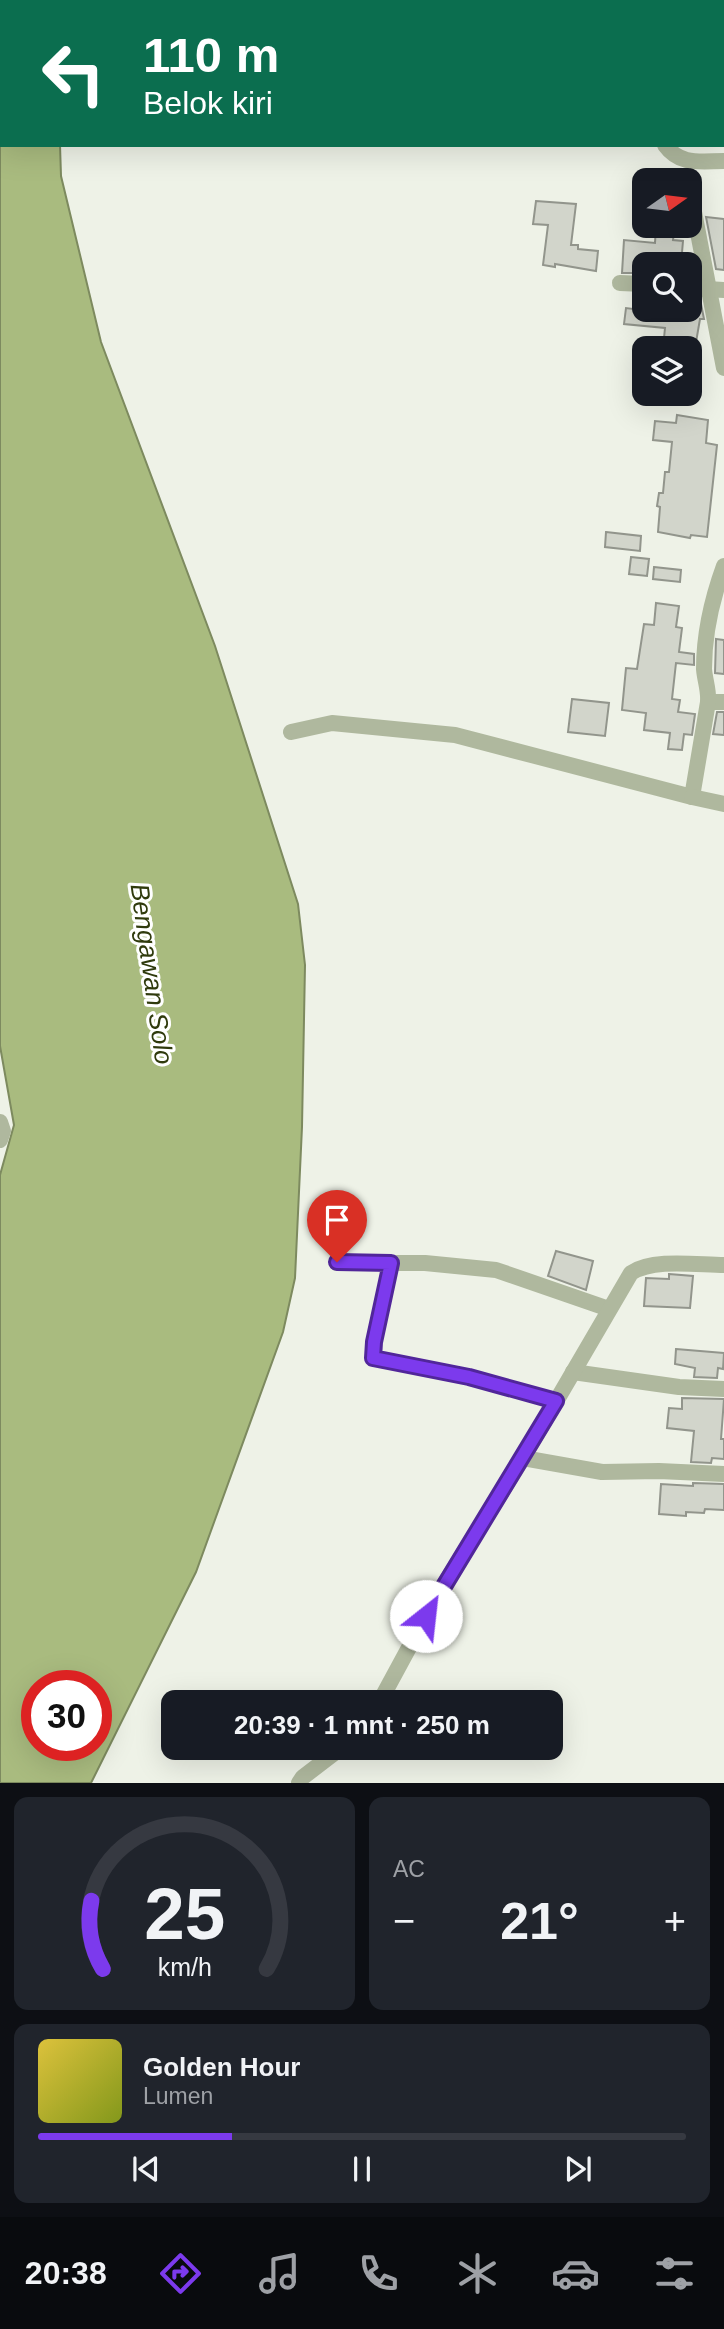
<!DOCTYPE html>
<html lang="id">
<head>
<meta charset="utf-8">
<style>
  :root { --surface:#171b24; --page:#20242c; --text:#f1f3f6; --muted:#9ea1a6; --line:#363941; --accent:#7c3aed }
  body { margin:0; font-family:Arial,sans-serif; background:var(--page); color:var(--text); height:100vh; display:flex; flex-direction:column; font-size:26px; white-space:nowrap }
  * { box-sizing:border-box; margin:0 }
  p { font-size:23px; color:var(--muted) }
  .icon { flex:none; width:38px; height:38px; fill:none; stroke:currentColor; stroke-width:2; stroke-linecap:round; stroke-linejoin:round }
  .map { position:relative; height:1783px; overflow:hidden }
  .side { display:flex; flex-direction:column; gap:14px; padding:14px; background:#0d0f14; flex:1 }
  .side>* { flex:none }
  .hud { position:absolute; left:0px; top:0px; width:724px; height:147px; box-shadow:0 7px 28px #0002; background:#0b6e4f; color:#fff; overflow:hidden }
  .needle { width:46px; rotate:76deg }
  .tools { position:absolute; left:632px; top:168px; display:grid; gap:14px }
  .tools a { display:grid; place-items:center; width:70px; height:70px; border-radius:14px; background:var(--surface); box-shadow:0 7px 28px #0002; font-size:35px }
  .speed { position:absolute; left:21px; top:1670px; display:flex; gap:14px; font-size:35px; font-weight:700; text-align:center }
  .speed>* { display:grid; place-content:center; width:91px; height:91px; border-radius:50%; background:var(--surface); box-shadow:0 7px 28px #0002; line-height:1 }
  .speed .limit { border:10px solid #d22; background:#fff; color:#111 }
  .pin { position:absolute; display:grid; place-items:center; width:60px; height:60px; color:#fff; margin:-72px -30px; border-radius:50% 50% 50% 0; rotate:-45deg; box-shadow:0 0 7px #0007 }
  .pin .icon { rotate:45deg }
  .me { position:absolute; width:77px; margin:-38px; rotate:29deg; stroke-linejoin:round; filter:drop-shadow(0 0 5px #0008) }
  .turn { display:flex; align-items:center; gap:24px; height:147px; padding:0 28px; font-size:32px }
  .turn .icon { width:91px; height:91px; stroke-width:2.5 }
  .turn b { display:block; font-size:49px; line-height:60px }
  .big { font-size:52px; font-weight:700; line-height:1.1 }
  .side .card { flex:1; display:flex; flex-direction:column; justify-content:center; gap:10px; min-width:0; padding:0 24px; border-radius:14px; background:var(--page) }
  .side .dial { align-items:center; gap:0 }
  .dial svg { height:182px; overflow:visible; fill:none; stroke:var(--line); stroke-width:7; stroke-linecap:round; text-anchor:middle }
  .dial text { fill:var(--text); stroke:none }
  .song { display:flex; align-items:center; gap:21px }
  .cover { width:84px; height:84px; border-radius:10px; background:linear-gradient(135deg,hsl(50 70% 55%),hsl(70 70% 35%)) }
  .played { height:7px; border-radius:4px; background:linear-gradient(90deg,var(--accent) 30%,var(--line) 30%) }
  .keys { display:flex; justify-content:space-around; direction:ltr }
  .heat { display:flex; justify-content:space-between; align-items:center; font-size:38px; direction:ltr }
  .side .tiles { flex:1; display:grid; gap:14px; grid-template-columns:1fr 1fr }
  .card:last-child { grid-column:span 2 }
  .trip { position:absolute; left:161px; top:1690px; width:402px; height:70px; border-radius:14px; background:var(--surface); box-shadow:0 7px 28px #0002; font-weight:700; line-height:70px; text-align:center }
  .tabs { display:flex; height:112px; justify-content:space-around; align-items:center; background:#090b0e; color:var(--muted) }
  .tabs .icon { width:49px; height:49px }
  .tabs .on { color:var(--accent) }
  .tabs b { font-size:32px; color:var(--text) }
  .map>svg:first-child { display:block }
</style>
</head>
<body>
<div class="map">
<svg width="724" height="1783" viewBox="0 0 724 1783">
  <rect width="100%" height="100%" fill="#eef2e7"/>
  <path fill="#a9bb7f" stroke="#7d8a5f" stroke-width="2" fill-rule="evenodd" d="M0 0 44 2H2V145H60L61 176 101 342 215 646 298 904 305 965 302 1127 295 1278 283 1332 196 1572 91 1783H0V1175L14 1125 0 1046ZM37 1685H96V1745H37Z"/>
  <g fill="#d2d5cb" stroke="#92958c" stroke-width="2">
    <path d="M536 201 576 204 571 245H578V249L598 251 596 271 555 264V267L543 265 548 225 533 224Z"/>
    <path d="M706 217 724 219V270L716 269Z"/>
    <path d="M656 226H675L673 240 683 241 681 264H644V273H622L624 240 655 243Z"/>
    <path d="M690 298 700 299 704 319H700L695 348H663L665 328 624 324 626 308 673 314V310H690Z"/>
    <path d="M677 415 708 420 706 443 717 445 707 537 691 535 690 538 658 532 660 507 657 506 659 493H663L665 472H669L672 442 653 440 655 421 676 423Z"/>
    <path d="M606 532 641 536 640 551 605 547Z"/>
    <path d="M631 557 649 559 647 576 629 574Z"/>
    <path d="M654 567 681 570 680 582 653 579Z"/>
    <path d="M656 603 679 606 676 627 682 628 679 652 694 654V665L676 663 672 699 680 700 678 712 695 714 692 735 684 734 682 750 668 749 670 733 644 730 646 713 622 710 626 668 637 669 644 624 654 625Z"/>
    <path d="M716 639 724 640V674L715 673Z"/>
    <path d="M572 699 609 703 605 736 568 732Z"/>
    <path d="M717 712H724V735L713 734Z"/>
    <path d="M556 1251 593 1261 586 1290 548 1276Z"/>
    <path d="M669 1274 693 1276 690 1308 644 1306 646 1278 669 1279Z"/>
    <path d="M676 1349 724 1353 723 1369 718 1368 717 1378 694 1377 695 1368 675 1364Z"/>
    <path d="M682 1398 724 1399 721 1439H724V1459L712 1458 711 1463 691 1462 694 1431 667 1428 669 1408 682 1409Z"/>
    <path d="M693 1483 724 1484V1510L705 1509 704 1513 686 1512V1516L659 1514 661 1484 693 1486Z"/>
  </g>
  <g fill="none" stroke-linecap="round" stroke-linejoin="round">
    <g stroke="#afb89e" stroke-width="16">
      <path d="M665 145C680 166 701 161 724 161"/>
      <path d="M690 191 724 368"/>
      <path d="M620 283 644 284"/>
      <path d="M690 288 724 290"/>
      <path d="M724 566C712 599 704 633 704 669 705 681 709 690 708 702H724"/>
      <path d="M291 732 332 723 455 735 692 797 708 702"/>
      <path d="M692 797 724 804"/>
      <path d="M0 1122 3 1131 0 1140"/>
      <path d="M337 1263H425L496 1270 609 1309"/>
      <path d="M391 1263 374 1342 373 1358 469 1377 556 1401"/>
      <path d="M573 1372 679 1387 724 1389"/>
      <path d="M523 1458 602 1472 659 1471 724 1474"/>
      <path d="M379 1703 438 1594 523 1458 631 1273C653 1258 698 1265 724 1265"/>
      <path d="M299 1783 303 1777 341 1748"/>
    </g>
  </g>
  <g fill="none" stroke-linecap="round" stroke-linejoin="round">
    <g stroke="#51269a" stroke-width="18">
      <path id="route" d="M337 1262 391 1263 374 1342 373 1358 469 1377 556 1401 426 1616"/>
    </g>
    <use href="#route" stroke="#7c3aed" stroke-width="12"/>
  </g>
  <g text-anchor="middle" stroke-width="6" stroke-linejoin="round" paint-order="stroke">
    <g font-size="26" font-style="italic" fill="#2f3a0c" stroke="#fff">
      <text transform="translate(152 974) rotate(82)" y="9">Bengawan Solo</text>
    </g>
  </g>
</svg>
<div class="tools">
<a><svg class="needle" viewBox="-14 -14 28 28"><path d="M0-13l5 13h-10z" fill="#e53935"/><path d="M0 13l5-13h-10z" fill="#9ea1a6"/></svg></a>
<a><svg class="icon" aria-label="search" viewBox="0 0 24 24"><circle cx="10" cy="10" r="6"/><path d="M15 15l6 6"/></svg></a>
<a><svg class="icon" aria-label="layers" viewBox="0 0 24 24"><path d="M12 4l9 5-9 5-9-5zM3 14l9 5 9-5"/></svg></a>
</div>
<div class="speed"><div class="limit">30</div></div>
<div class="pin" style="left:337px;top:1262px;background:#d93025"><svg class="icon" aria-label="arrive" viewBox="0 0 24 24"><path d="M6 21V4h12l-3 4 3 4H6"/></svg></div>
<svg class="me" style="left:426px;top:1616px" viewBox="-20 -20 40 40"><circle r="19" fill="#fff"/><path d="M0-13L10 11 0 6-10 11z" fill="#7c3aed"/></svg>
<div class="trip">20:39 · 1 mnt · 250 m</div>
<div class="hud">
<div class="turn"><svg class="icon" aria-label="left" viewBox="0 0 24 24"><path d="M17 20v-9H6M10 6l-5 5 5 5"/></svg><div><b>110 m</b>Belok kiri</div></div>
</div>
</div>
<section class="side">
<div class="tiles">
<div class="card dial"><svg viewBox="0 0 100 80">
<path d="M14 69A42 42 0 1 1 86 69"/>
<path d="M14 69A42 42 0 0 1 9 39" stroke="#7c3aed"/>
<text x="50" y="56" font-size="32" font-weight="700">25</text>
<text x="50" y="72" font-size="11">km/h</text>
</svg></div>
<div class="card"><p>AC</p>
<div class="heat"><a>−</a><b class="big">21°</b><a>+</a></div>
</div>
<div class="card">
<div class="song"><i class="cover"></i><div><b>Golden Hour</b><p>Lumen</p></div></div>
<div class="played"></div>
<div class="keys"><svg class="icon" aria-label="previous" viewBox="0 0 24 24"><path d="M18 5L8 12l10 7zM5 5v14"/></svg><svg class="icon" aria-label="pause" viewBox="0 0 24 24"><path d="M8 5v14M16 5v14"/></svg><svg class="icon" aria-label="next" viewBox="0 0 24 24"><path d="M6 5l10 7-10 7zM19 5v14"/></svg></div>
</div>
</div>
</section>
<nav class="tabs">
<b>20:38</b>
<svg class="icon on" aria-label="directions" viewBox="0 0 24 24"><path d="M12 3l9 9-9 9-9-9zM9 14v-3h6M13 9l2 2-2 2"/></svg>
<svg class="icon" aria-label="music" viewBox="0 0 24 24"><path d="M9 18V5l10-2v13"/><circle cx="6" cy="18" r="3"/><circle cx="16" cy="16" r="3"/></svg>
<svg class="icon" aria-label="phone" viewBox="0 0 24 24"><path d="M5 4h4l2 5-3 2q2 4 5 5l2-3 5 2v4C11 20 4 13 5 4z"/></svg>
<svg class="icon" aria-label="climate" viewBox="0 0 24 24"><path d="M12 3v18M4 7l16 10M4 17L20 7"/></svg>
<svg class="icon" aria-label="car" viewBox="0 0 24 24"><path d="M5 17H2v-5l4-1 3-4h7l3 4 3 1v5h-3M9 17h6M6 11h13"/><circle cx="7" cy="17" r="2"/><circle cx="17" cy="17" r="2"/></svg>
<svg class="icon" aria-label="filters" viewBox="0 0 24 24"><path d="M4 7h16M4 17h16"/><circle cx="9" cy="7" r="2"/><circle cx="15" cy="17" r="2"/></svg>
</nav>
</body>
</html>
